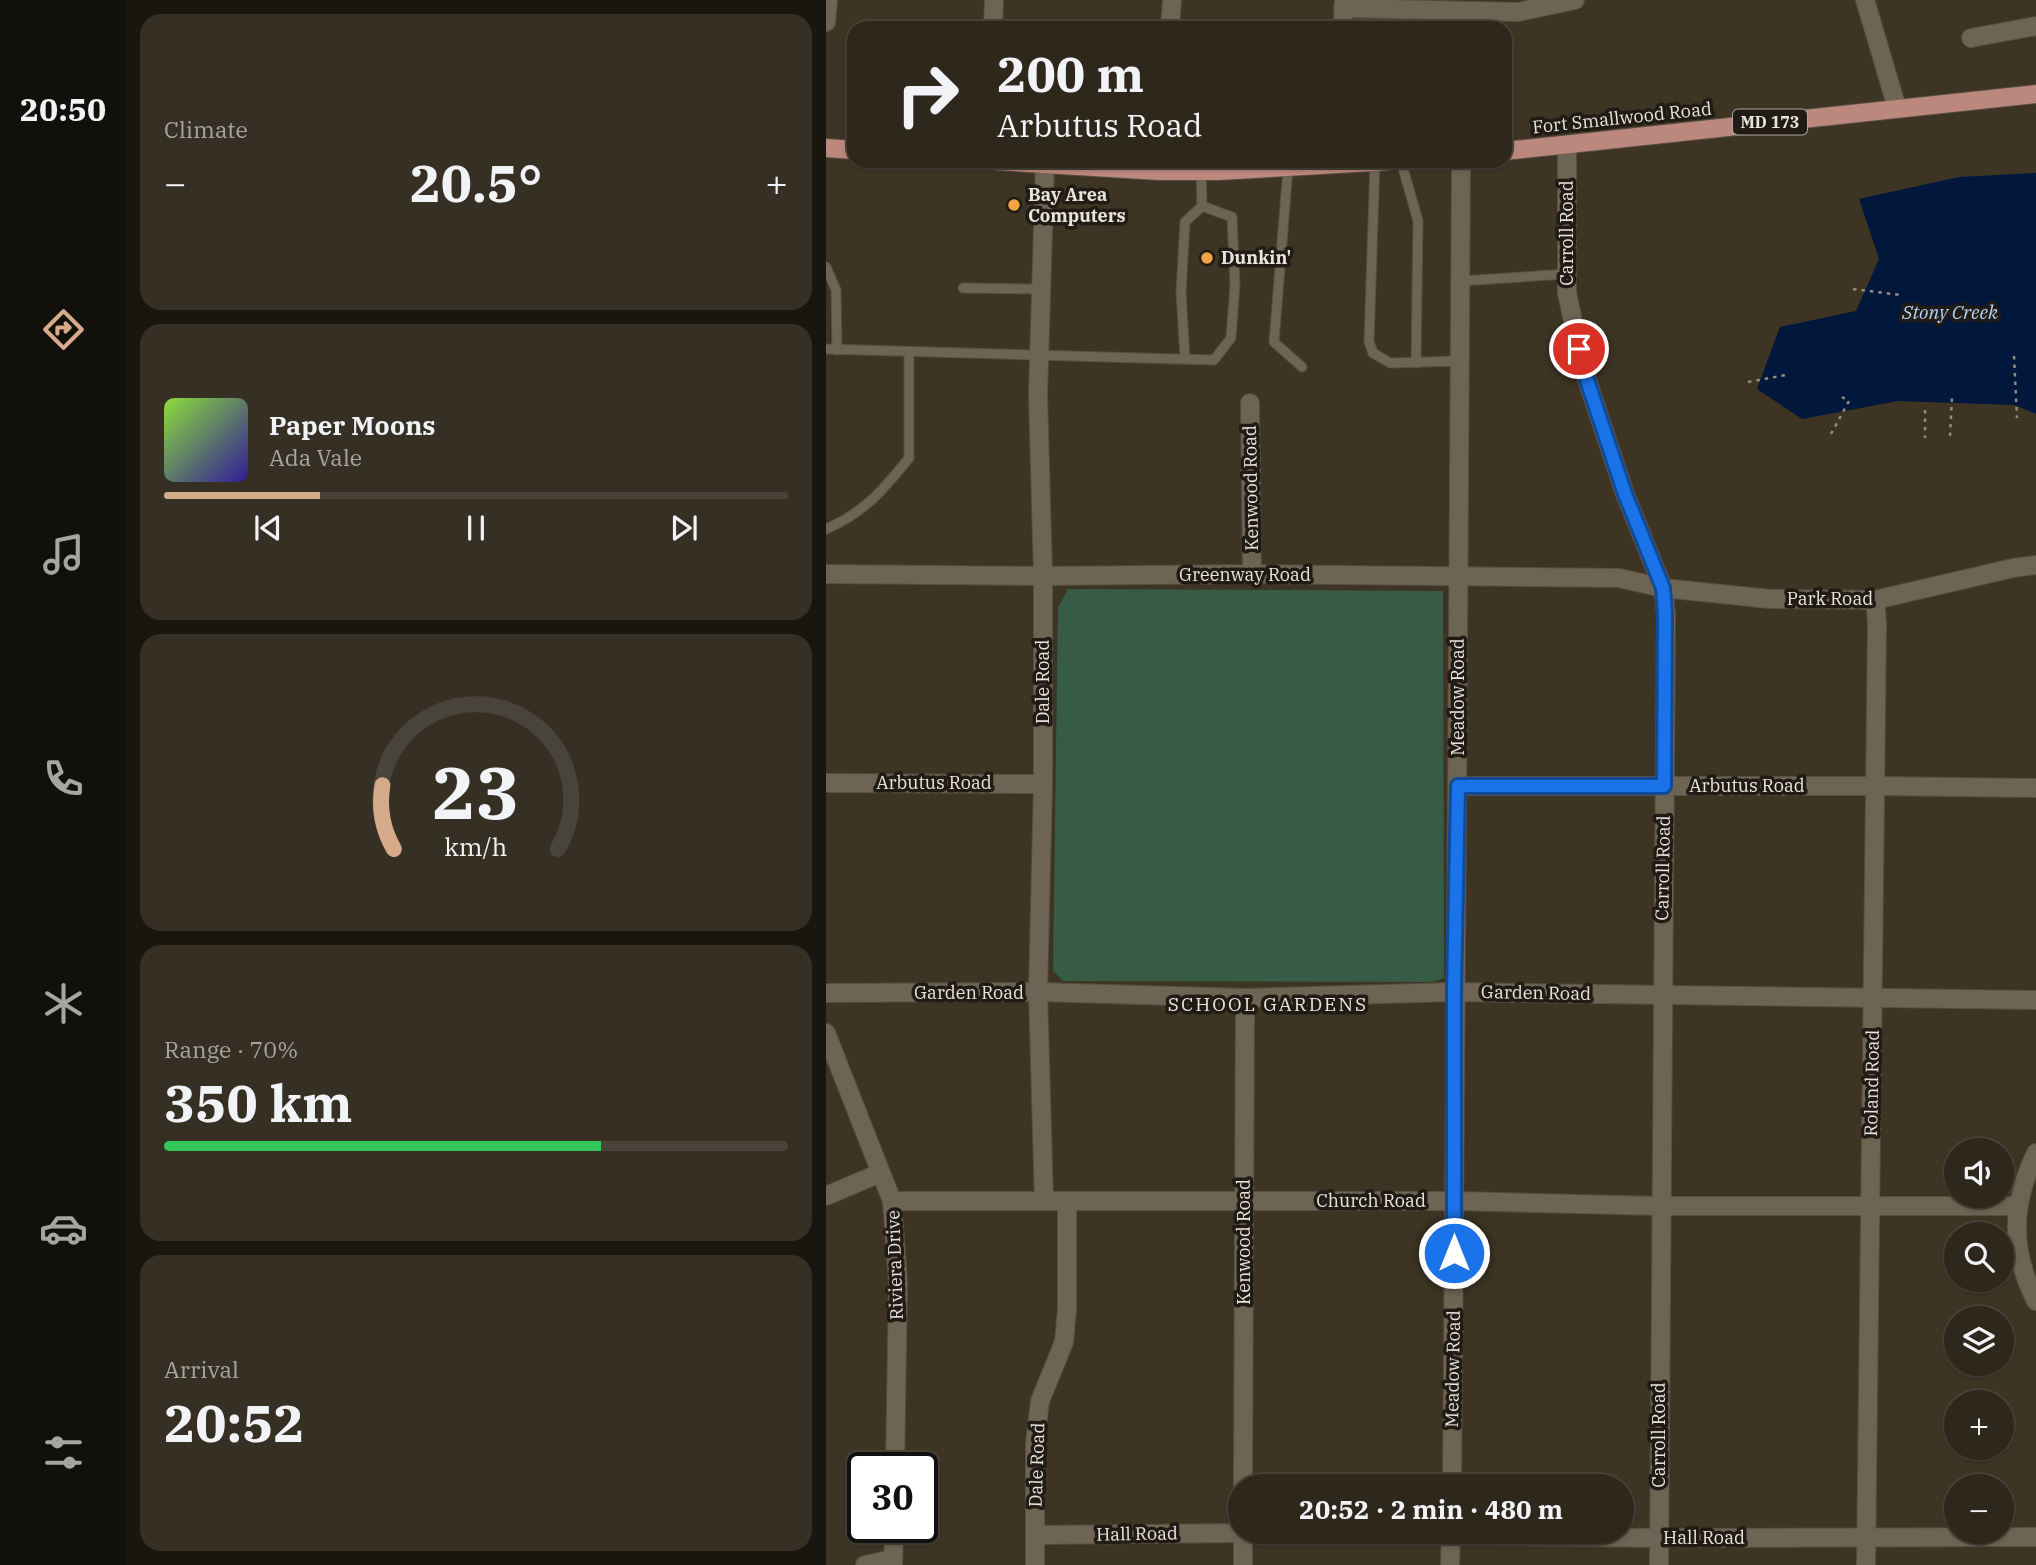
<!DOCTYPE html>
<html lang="en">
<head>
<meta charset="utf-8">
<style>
  :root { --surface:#2e271b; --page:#362f24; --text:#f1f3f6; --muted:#a7a5a3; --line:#49443a; --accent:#d6ab8b }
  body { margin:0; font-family:"IBM Plex Serif",serif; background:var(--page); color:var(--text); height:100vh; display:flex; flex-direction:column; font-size:26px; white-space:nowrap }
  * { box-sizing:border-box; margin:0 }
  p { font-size:23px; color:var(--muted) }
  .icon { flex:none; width:38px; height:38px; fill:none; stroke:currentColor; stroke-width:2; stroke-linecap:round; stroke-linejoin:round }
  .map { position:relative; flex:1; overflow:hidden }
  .drawer { display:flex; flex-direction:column; gap:14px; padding:14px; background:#19150f; width:700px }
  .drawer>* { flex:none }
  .top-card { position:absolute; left:21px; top:21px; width:665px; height:147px; border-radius:21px; box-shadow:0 2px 5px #0004,0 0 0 2px var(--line); background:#2e271b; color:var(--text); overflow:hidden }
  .controls { position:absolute; left:1118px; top:1138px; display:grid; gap:14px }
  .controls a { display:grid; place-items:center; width:70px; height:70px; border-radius:50%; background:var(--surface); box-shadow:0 2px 5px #0004,0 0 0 2px var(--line); font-size:35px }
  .speed { position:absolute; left:21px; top:1452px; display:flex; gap:14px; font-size:35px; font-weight:700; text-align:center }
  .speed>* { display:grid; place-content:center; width:91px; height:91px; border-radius:50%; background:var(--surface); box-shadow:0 2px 5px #0004,0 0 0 2px var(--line); line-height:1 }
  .speed .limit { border:4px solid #111; border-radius:10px; background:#fff; color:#111 }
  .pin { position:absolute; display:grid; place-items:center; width:60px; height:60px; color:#fff; margin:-30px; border:4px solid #fff; border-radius:50%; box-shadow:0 2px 7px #0007 }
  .me { position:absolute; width:77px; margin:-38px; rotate:0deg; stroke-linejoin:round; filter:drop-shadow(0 0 5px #0008) }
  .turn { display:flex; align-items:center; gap:24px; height:147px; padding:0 35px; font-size:32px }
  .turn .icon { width:91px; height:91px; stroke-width:2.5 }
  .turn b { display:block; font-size:49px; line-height:60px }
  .big { font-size:52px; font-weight:700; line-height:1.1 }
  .drawer .tile { flex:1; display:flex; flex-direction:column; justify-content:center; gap:10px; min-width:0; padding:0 24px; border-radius:21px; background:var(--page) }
  .drawer .dial { align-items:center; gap:0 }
  .dial svg { height:182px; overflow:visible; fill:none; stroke:var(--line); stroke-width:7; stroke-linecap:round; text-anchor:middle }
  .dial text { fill:var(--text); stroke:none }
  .song { display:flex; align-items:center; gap:21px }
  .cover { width:84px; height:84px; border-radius:10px; background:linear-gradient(135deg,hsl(90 70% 55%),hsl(250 70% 35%)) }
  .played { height:7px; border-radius:4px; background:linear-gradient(90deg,var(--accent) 25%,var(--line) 25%) }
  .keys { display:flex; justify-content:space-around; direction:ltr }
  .heat { display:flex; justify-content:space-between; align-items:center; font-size:38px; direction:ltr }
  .charge { height:10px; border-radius:5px; background:linear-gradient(90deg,#34c759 70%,var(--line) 0) }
  .trip { position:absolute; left:402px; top:1474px; width:406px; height:70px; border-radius:35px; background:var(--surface); box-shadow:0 2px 5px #0004,0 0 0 2px var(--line); font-weight:700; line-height:70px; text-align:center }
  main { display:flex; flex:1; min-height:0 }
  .tabs { display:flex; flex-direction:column; width:126px; justify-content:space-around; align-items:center; background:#12100b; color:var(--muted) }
  .tabs .icon { width:49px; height:49px }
  .tabs .active { color:var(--accent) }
  .tabs b { font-size:32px; color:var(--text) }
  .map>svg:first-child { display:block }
</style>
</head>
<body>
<main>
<nav class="tabs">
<b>20:50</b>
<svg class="icon active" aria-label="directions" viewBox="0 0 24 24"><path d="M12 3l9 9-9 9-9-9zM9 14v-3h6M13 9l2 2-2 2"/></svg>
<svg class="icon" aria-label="music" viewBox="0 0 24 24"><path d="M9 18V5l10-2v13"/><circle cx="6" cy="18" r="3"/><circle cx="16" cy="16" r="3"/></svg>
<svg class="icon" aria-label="phone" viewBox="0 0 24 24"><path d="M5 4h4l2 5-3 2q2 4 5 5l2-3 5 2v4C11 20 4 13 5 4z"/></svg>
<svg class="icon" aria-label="climate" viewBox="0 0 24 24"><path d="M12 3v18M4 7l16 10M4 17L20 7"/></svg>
<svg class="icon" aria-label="car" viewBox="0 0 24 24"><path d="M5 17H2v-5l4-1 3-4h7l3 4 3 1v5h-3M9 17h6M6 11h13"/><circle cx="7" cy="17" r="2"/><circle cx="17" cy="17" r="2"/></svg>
<svg class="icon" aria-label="filters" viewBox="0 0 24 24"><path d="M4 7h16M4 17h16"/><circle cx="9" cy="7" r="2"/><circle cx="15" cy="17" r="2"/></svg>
</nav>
<section class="drawer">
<div class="tile"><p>Climate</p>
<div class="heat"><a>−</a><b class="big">20.5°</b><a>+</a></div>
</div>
<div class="tile">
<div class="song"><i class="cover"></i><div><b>Paper Moons</b><p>Ada Vale</p></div></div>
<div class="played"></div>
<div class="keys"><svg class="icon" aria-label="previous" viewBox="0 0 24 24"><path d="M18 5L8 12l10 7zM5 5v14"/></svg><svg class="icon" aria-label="pause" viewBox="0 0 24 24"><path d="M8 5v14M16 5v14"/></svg><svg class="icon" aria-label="next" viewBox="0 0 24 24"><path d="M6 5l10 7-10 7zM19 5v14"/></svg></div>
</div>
<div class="tile dial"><svg viewBox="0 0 100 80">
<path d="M14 69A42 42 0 1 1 86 69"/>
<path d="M14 69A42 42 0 0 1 9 41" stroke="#d6ab8b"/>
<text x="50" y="56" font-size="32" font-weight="700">23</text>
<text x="50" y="72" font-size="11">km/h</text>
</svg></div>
<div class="tile"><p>Range · 70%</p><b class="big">350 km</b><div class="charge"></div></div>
<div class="tile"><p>Arrival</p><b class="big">20:52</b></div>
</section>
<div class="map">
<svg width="1210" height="1565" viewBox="0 0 1210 1565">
  <rect width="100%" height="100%" fill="#3d3424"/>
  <path fill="#375c45" d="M242 589 617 591 618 978 607 982 237 981 227 971 232 607Z"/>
  <path fill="#02173c" d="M1210 173V414L1189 405 1072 401 976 419 931 389 954 327 1030 311 1053 259 1033 199 1133 177Z"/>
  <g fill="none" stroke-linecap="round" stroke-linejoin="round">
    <g stroke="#564f42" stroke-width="11">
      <g id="service">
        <path d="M575 161 592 221 590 363"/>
        <path d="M549 162 543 342 547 353 564 363 633 361"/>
        <path d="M462 168 448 342 476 367"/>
        <path d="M0 267 10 290 11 350"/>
        <path d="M634 281 741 274"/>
        <path d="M137 288 215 289"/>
        <path d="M0 349 388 360 405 338 409 284 406 217 376 206 375 171"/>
        <path d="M359 359 355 292 359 222 376 206"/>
        <path d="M0 529C38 513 58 489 83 458V352"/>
      </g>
    </g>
    <g stroke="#564f42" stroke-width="20">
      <g id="minor">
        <path d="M1039 0 1071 108"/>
        <path d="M517 8 692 12 749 0"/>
        <path d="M0 22 2 0"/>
        <path d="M167 28 168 0"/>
        <path d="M344 28 346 0"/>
        <path d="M517 28 518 0"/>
        <path d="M1145 38 1210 26"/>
        <path d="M741 146V293L753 349 759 374 799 494 837 588 840 614 833 1565"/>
        <path d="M424 403 426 574"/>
        <path d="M0 574 217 576 426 574 793 578 837 588 944 599 1049 600 1187 568 1210 565"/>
        <path d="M0 783 217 784"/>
        <path d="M632 786H1049L1210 788"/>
        <path d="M0 993 212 992 419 998 628 992 1210 1000"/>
        <path d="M1210 1153C1185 1205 1184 1249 1210 1301"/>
        <path d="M0 1196 54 1173"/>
        <path d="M66 1201H629L834 1206H1191"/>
        <path d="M218 1201 212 992 217 784V576L212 394 219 163"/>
        <path d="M417 1486 419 998"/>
        <path d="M626 1486C630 1044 632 603 635 161"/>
        <path d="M210 1535 417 1533 833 1538 1210 1537"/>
        <path d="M39 1565 67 1559"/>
        <path d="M209 1565V1444L214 1401 238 1342 241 1309V1202"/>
        <path d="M417 1565V1531"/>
        <path d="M624 1565 625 1531"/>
        <path d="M1040 1565 1051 623 1049 600"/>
      </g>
    </g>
    <g stroke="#564f42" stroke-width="20">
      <g id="tertiary">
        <path d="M0 1033 66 1201 72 1282 69 1468"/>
        <path d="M67 1565 68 1528"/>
      </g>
    </g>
    <g stroke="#564f42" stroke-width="20">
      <g id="primary">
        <path d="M0 148 28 150"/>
        <path d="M679 151 1210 94"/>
        <path d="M170 161 333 171H393L563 161"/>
      </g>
    </g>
    <g stroke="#928b7e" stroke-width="2.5" stroke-dasharray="3.5 5" stroke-linecap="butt">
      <path d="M1027 289 1075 295"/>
      <path d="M1188 356 1191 418"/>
      <path d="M922 382 960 375"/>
      <path d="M1099 410V438"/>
      <path d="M1005 434 1023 401 1016 397"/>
      <path d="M1124 436 1126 397"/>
    </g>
    <use href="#service" stroke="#6e6453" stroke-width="9"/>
    <use href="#minor" stroke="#6e6453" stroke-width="18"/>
    <use href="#tertiary" stroke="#6e6453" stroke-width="18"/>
    <use href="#primary" stroke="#bc887e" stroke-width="18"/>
  </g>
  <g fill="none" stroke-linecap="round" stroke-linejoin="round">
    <g stroke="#114b97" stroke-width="18">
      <path id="route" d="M628 1253V992L632 786H838L839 614 837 588 799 494 759 374 753 349"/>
    </g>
    <use href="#route" stroke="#1a73e8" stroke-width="12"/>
  </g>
  <g fill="#f4a344" stroke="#201c15" stroke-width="2.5">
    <circle cx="188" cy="205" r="7"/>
    <circle cx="381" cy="258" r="7"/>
  </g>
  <g text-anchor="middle" stroke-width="7" stroke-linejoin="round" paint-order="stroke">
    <rect fill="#201c15" stroke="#ada89f" stroke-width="2" x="907" y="109.5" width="74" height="25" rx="5"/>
    <g font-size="16" font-weight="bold" fill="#e9e4da">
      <text x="944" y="128">MD 173</text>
    </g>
    <g font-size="18" fill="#e9e4da" stroke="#201c15">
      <text transform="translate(796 118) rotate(-6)" y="6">Fort Smallwood Road</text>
      <text transform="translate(741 233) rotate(-90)" y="6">Carroll Road</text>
      <text transform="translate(425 488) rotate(-91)" y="6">Kenwood Road</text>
      <text x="419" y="581">Greenway Road</text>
      <text x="1004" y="605">Park Road</text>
      <text transform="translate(217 682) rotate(-90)" y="6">Dale Road</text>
      <text transform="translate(632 697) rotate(-90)" y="6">Meadow Road</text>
      <text x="108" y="789">Arbutus Road</text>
      <text x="921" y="792">Arbutus Road</text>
      <text transform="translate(837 868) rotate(-89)" y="6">Carroll Road</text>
      <text x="143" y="999">Garden Road</text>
      <text transform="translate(710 993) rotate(1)" y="6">Garden Road</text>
      <text transform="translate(1046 1083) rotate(-89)" y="6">Roland Road</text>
      <text x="545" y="1207">Church Road</text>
      <text transform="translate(418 1242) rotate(-90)" y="6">Kenwood Road</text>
      <text transform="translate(69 1265) rotate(-92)" y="6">Riviera Drive</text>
      <text transform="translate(627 1369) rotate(-89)" y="6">Meadow Road</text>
      <text transform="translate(833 1435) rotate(-90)" y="6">Carroll Road</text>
      <text transform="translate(211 1465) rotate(-88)" y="6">Dale Road</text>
      <text transform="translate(311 1534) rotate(-1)" y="6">Hall Road</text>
      <text x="878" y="1544">Hall Road</text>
    </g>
    <g font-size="18" font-weight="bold" fill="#e9e4da" stroke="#201c15" text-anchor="start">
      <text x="202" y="201">Bay Area<tspan x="202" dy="21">Computers</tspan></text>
      <text x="395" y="264">Dunkin'</text>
    </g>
    <g font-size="19" font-style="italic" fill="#b6d0f9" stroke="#201c15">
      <text x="1124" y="319">Stony Creek</text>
    </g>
    <g font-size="19" letter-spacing="2" fill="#e9e4da" stroke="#201c15">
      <text x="442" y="1011">SCHOOL GARDENS</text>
    </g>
  </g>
</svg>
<div class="controls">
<a><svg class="icon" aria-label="sound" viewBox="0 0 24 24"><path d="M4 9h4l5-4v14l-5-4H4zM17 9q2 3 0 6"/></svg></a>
<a><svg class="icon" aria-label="search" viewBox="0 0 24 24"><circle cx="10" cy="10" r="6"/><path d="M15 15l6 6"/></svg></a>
<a><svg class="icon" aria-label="layers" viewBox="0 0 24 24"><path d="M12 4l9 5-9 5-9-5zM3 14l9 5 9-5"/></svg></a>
<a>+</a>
<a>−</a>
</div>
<div class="speed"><div class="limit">30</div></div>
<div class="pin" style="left:753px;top:349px;background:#d93025"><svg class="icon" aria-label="arrive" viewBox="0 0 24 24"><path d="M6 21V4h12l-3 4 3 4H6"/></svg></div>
<svg class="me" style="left:628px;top:1253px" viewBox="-20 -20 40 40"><circle r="17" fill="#1a73e8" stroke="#fff" stroke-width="3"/><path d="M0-11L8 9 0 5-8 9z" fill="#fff"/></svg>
<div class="trip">20:52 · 2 min · 480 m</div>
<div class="top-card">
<div class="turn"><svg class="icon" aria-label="right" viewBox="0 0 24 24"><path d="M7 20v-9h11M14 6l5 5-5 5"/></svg><div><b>200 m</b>Arbutus Road</div></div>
</div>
</div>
</main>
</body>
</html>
